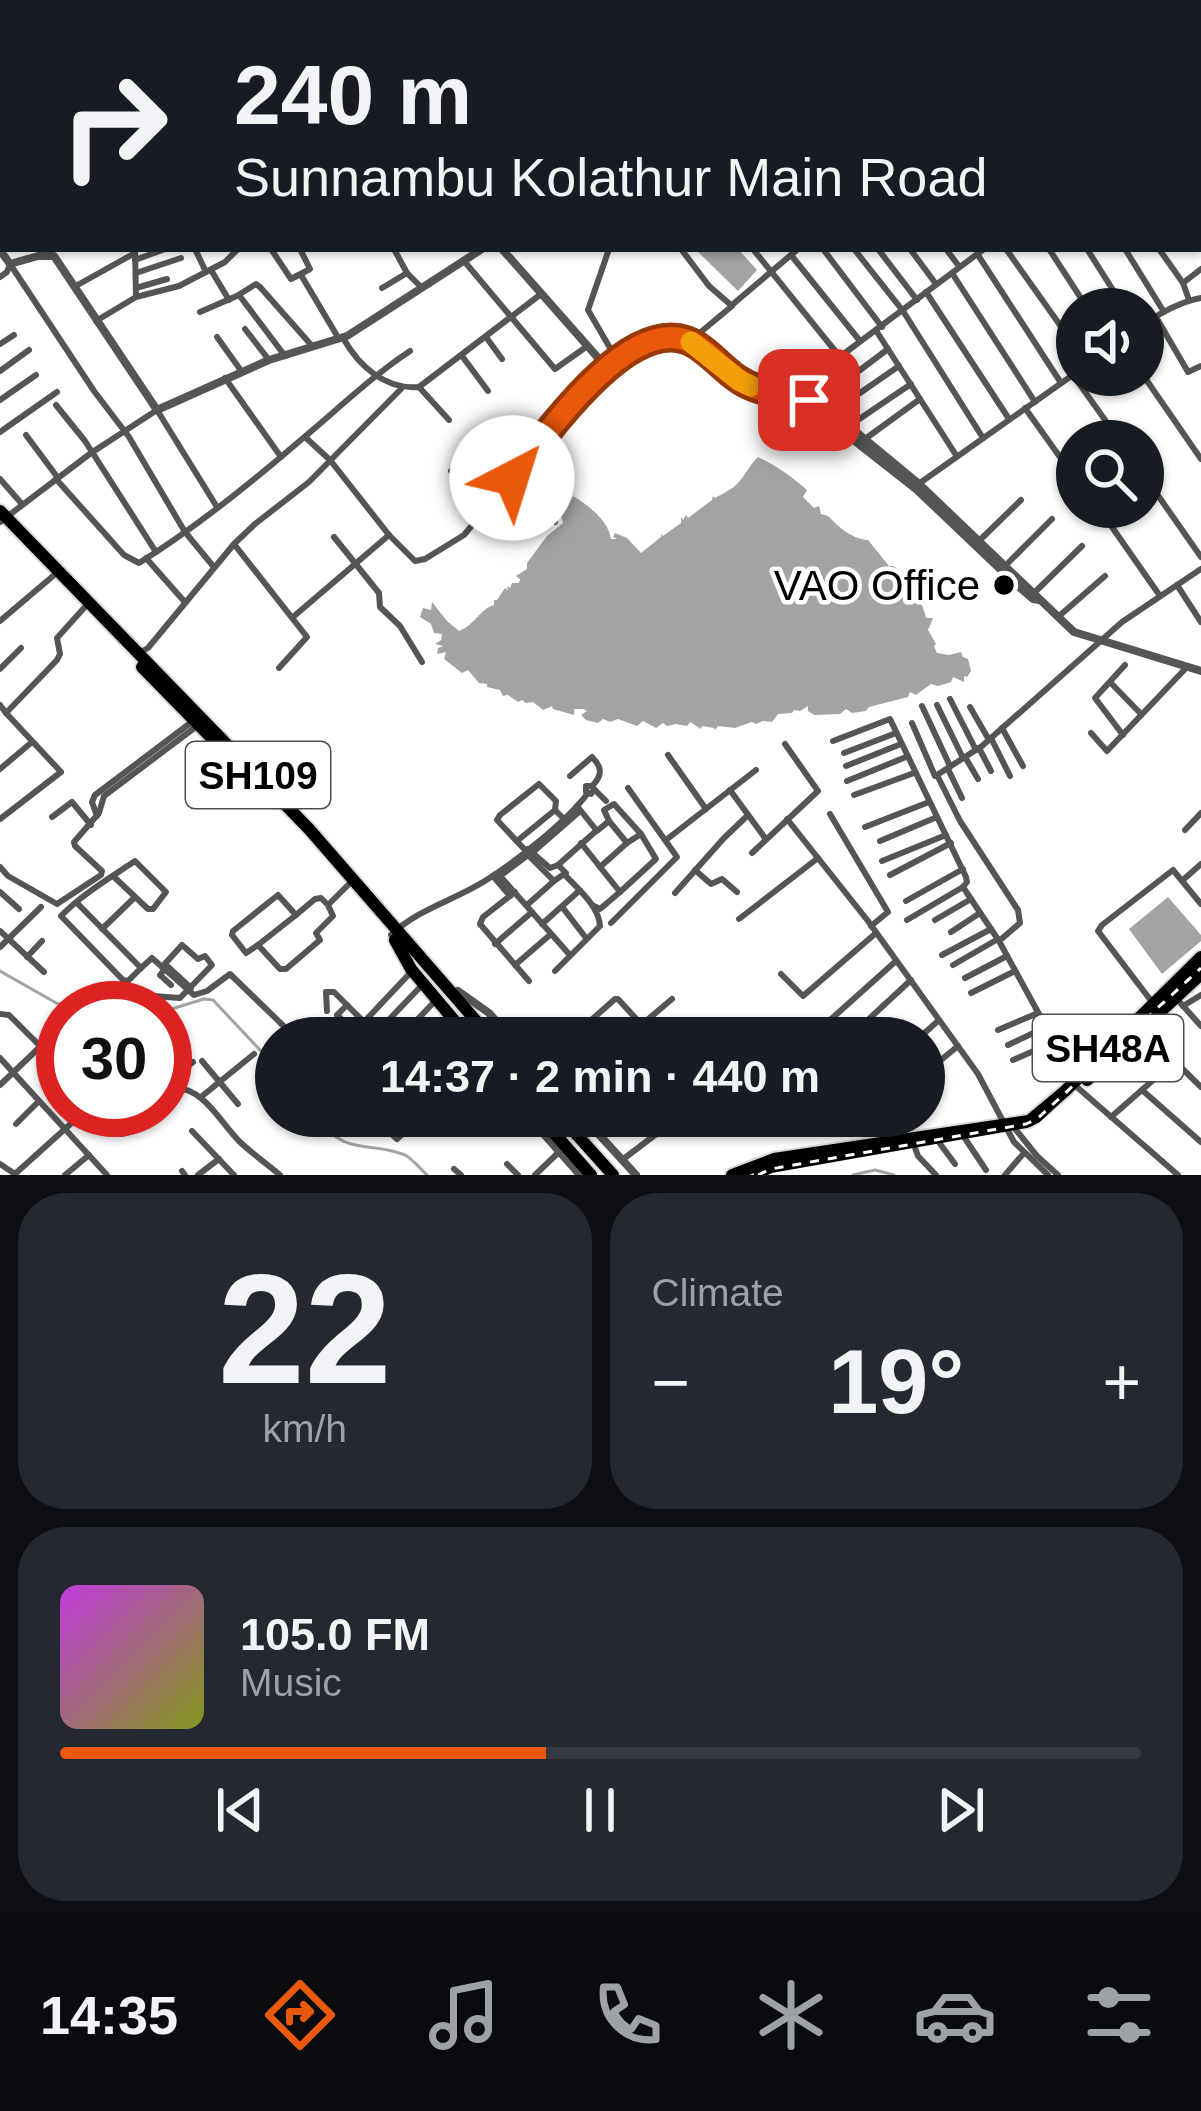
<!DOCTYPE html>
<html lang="en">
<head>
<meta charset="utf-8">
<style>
  :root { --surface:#171b24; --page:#242831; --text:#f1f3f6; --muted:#9ea1a6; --line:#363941; --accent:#ea580c }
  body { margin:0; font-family:Arial,sans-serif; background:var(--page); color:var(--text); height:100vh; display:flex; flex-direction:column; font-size:45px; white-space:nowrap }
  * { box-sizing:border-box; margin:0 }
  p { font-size:39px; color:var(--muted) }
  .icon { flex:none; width:66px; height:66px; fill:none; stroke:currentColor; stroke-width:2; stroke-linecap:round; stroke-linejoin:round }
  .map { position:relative; height:1175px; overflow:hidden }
  .sheet { display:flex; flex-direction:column; gap:18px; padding:18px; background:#0d0f14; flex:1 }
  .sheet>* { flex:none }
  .banner { position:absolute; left:0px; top:0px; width:1203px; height:252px; box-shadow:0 3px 9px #0004; background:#171b24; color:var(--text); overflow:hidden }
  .fabs { position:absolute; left:1056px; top:288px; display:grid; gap:24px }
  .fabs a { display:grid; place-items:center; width:108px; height:108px; border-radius:50%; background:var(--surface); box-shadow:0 3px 9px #0004; font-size:60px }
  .speed { position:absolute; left:36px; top:981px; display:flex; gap:24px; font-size:60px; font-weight:700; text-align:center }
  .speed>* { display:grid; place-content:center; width:156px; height:156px; border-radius:50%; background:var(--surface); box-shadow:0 3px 9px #0004; line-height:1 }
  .speed .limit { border:18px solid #d22; background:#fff; color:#111 }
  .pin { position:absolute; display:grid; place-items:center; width:102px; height:102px; color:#fff; margin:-51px; border-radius:24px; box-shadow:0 6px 18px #0006 }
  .me { position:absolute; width:132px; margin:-66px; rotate:40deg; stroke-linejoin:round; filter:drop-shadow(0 0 9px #0008) }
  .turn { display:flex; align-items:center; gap:42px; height:252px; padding:0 36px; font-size:54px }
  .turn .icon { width:156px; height:156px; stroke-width:2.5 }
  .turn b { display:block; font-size:84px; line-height:102px }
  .big { font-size:90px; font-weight:800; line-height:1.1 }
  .sheet .card { flex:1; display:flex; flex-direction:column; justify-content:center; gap:18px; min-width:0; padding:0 42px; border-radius:48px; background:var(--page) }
  .sheet .dial { align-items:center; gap:0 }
  .dial b { font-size:156px; line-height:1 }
  .song { display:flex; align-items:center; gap:36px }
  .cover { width:144px; height:144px; border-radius:18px; background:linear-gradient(135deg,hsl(290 70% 55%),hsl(70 70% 35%)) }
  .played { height:12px; border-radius:6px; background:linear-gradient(90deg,var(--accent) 45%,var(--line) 45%) }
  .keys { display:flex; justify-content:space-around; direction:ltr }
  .heat { display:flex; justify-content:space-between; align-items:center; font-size:66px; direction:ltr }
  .sheet .tiles { flex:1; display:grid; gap:18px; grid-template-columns:1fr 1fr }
  .card:last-child { grid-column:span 2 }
  .trip { position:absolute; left:255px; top:1017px; width:690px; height:120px; border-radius:60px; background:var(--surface); box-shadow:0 3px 9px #0004; font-weight:800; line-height:120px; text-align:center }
  .menu { display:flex; height:192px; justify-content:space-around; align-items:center; background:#090b0e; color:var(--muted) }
  .menu .icon { width:84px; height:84px }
  .menu .active { color:var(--accent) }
  .menu b { font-size:54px; color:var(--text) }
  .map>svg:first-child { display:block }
</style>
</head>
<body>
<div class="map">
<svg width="1201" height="1175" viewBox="0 0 1201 1175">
  <rect width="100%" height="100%" fill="#fff"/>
  <g fill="#a3a3a3">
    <path d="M695 249H738L757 270 738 291Z"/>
    <path d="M758 457C777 466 791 476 807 490L803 497 814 508 819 506 821 514 828 516C836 524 850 539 868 540L889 566H894L900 572 902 582 907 588 905 592C919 595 924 607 926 618H933L928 630 936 644 934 646 937 653 949 655 961 652 963 657 968 659 971 671 967 677 964 676V682L953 677 951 682 938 686 931 684 916 695 910 692 908 697 869 707 866 711 852 713 846 709 840 714 814 715 808 711V706L800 711 794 710 792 713 778 714 772 722 763 721 756 724 752 722 735 728 718 726 715 730 714 728 702 726 701 729 690 722 687 726 676 724 667 726 663 723 656 728 643 721 637 726 618 719 610 722 603 719 598 723 586 720 581 715 587 711 584 709H574V715L553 709 552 706 543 710 533 702 526 703 522 700 518 702 508 695 503 696 500 690 487 687V684L479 683 468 670 462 673 444 659 446 652 437 654 438 648 443 646 435 644 441 640 442 634 434 633 431 624 420 617 423 608 431 610 432 602 447 621 459 631C475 625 480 609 494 605V600H497L505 588 508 590 507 586 510 588 512 583H519L520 579 516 576 527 569V563L547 536 563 523 561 515 573 496C590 506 609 522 611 539H617L613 537 615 533 627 538 641 553 661 537V534L663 536 681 523V517L683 520 686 515 688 518 712 500 713 496 715 498C722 494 731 490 737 484 746 475 750 464 758 457Z"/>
    <path d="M1168 897 1201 935V941L1162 974 1129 929Z"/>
  </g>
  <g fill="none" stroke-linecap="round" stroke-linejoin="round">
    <g stroke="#a3a3a3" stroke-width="3">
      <path d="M0 971 58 1004 82 1002 122 1008"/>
      <path d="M165 1011 204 999 213 1000 276 1067"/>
      <path d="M317 1116C344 1158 369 1140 405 1155 413 1159 420 1169 427 1175"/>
      <path d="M853 1175 875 1170 894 1175"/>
    </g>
    <g stroke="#dbdbdb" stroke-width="16">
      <g id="primary">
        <path d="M0 511 309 829 491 1038"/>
        <path d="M142 667 237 764"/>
        <path d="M395 940 411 969 469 1038"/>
        <path d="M1087 1080 1201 974"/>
        <path d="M539 1116 591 1175"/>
        <path d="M560 1116 613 1175"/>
        <path d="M732 1175 774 1159 1029 1121 1065 1091 1201 957"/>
      </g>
    </g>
    <g stroke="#555" stroke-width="6">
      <path d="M41 0 44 3"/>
      <path d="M88 0 90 3"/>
      <path d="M210 0 211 3"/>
      <path d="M270 0 272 3"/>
      <path d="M313 0 316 3"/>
      <path d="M364 0 365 3"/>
      <path d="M529 0 531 3"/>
      <path d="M580 0 582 3"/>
      <path d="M1062 0 1065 3"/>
      <path d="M167 3 172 0"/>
      <path d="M511 3 515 0"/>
      <path d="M623 3 627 0"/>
      <path d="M977 3 981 0"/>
      <path d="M0 10 3 14"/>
      <path d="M0 65 3 69"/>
      <path d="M0 123 3 120"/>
      <path d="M0 179 3 184"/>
      <path d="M1200 184H1201"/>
      <path d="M1200 224 1201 223"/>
      <path d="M135 249 136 297"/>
      <path d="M195 249 206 272"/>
      <path d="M271 249 291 279 310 269 300 249"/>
      <path d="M394 249 407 273 422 288"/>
      <path d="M609 249 588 310 617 360"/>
      <path d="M681 249 709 286 732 306 690 341"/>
      <path d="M753 249 840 357"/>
      <path d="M823 249 882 327"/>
      <path d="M854 249 903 311 983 438"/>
      <path d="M878 249 917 300"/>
      <path d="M910 249 936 284"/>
      <path d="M946 249 958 265"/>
      <path d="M1006 249 1077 349"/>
      <path d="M1049 249 1088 309"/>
      <path d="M1087 249 1125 309"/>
      <path d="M1125 249 1164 312"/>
      <path d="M1159 249 1183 283 1189 300"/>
      <path d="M791 255 860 341"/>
      <path d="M978 255 1061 383"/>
      <path d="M135 260 165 249"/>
      <path d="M464 261 555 369 586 347"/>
      <path d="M211 270 229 300"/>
      <path d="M136 273 181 258"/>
      <path d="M952 273 1035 402"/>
      <path d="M301 275 339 339"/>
      <path d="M0 277 7 272 10 264 94 391 129 437 185 532 213 566"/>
      <path d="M1183 283 1201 269"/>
      <path d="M74 287 135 253"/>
      <path d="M136 288 167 279"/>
      <path d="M382 288 407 273"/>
      <path d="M926 292 1009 419"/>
      <path d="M240 294 256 284 260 287 313 347"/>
      <path d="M732 305 798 249"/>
      <path d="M200 312 239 295 285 356"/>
      <path d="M1156 317 1188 372 1201 366"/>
      <path d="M96 321 136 297 179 286 225 262 238 249"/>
      <path d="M1143 325C1160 313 1180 302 1201 298"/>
      <path d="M245 329 269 360"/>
      <path d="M877 332 956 455"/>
      <path d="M217 337 242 372"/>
      <path d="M486 337 502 359"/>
      <path d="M343 338C359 366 385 390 419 387L541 294"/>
      <path d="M0 344 14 335"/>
      <path d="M462 356 488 391"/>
      <path d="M0 371 29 350"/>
      <path d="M1073 375 1120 441"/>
      <path d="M1143 375 1201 459"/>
      <path d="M225 378 281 457"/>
      <path d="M419 387 449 420"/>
      <path d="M0 400 36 375"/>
      <path d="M792 401 798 388 984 249"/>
      <path d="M815 404 888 349"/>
      <path d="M56 405 85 441 156 552"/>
      <path d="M1025 408 1077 481"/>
      <path d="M831 413 899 366"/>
      <path d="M849 426 911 384"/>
      <path d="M0 432 57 392"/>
      <path d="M26 435 58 478"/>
      <path d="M305 437 330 460 389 535 415 561 425 559 464 535 567 412 607 368"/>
      <path d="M865 439 920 399"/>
      <path d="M451 471 481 444 512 478"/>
      <path d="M1143 474 1201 557"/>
      <path d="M0 479 22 504"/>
      <path d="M56 479 124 555 139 563C197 527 251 483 302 439 338 409 371 377 410 351"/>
      <path d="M510 480 555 522"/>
      <path d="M917 485 1077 372"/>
      <path d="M1098 507 1160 596"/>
      <path d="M0 522 91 453 157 410 217 507"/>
      <path d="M334 537 379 593 380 607 400 626 422 662"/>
      <path d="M980 540 1021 500"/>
      <path d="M234 544 307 637 279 668"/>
      <path d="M146 558 183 600"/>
      <path d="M1006 565 1052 519"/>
      <path d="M1177 585 1201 622"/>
      <path d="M1034 593 1082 546"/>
      <path d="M293 617 389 535"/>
      <path d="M1058 617 1105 576"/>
      <path d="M0 621 53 576"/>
      <path d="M139 653 148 648 234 544 255 524 309 482 401 389"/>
      <path d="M0 669 21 648"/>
      <path d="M1110 682 1141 714"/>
      <path d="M950 699 976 750"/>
      <path d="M0 705 6 713 57 660 60 654 57 638 84 608"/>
      <path d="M937 705 963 758"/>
      <path d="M922 706 950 766"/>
      <path d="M970 707 989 740"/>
      <path d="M912 723 935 776"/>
      <path d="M1002 728 1023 766"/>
      <path d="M1091 733 1107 751 1187 667"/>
      <path d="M1123 735 1095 698 1125 665"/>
      <path d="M991 738 1010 776"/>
      <path d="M833 741 890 719 966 877 967 882 963 887 999 941 1074 1078"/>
      <path d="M979 748 991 771"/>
      <path d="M844 753 896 733"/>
      <path d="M668 755 706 809"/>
      <path d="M965 757 978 779"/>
      <path d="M846 766 901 744"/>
      <path d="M0 769 32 742"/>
      <path d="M948 769 962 798"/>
      <path d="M570 776 592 757C602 767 603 775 592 786"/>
      <path d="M847 781 906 757"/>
      <path d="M593 786H586V792L591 794 594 789 606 801"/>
      <path d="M730 790 765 838"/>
      <path d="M854 795 914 773"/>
      <path d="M577 806 597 831 609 821 627 843 600 867"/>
      <path d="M830 814 888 912 871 926"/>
      <path d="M97 816 92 802 95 795 193 721"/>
      <path d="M52 817 72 802 91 825"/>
      <path d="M0 819 61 772 6 713"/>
      <path d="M787 819 868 921 978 1074 1014 1142 1048 1175"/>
      <path d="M609 821 604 810 614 804 641 834 627 843"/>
      <path d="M865 827 929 802"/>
      <path d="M1185 830 1201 813"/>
      <path d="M666 840 756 770"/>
      <path d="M517 841 555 810 563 818"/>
      <path d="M880 841 937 817"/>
      <path d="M581 843 620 892 600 909 594 906"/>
      <path d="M528 849 550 868 558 865 566 873"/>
      <path d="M526 851 497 820 500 815 539 784 556 801 555 810"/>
      <path d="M532 853 579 812"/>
      <path d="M752 853 818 791 785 744"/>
      <path d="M882 861 946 835"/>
      <path d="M558 865 596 831"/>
      <path d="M0 867 8 876 57 904 101 875 102 871 75 846 74 842 99 813 104 796 197 726"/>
      <path d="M695 870 711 884 722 879 737 892"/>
      <path d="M890 875 951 843"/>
      <path d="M113 876 148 909H153L166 892 135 861 132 863C108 879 80 896 61 916L123 980 128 981 141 968"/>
      <path d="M493 876 510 896"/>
      <path d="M500 876 528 855 554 881 564 874C577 888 599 906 600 926L555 971"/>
      <path d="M500 876 569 954"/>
      <path d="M1183 880 1201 864"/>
      <path d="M0 892 19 909"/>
      <path d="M515 892 483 917 480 924 529 981"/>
      <path d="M620 892 656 859 641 834"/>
      <path d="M675 893 724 838 747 816"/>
      <path d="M906 901 963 869"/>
      <path d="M78 904 141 968 152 958 194 995 207 991 230 974 296 1038"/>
      <path d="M328 905 321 898 315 899 296 915 278 895 233 931 232 935 246 953 258 945 280 969H286L320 940 316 933 333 916 328 905 348 885"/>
      <path d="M527 905 554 881"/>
      <path d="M563 908 586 938"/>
      <path d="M739 919 818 858"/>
      <path d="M907 920 963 887"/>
      <path d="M935 920 971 899"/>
      <path d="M611 923 677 857 628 788"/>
      <path d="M542 924 579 891"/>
      <path d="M102 929 134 898"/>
      <path d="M0 931 44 972"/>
      <path d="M951 932 980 913"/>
      <path d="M391 935C419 908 456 900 488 879 518 860 567 821 588 793"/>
      <path d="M999 941 1020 923 1018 910 960 821 937 775 982 746 1122 622 1201 569"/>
      <path d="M495 944 532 912"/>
      <path d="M258 945 296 915"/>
      <path d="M0 947 41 907"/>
      <path d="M942 955 991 929"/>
      <path d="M27 957 42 941"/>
      <path d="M165 964 191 988"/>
      <path d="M515 965 551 934"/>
      <path d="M953 965 998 939"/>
      <path d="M164 970 160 975 171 985"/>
      <path d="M781 974 803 996 876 933"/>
      <path d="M965 978 1007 956"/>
      <path d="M971 993 1015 971"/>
      <path d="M153 996 180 998 212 965 205 956 198 959 182 945 162 967"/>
      <path d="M1176 998 1201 1026"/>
      <path d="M1152 1002 1098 931 1102 925 1173 870 1201 904"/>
      <path d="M1183 1006 1201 995"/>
      <path d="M327 1011 326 992H334L347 1005"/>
      <path d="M0 1014 9 1015 63 1069"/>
      <path d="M870 1018 911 980"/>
      <path d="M580 1030 615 999H618L641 1024"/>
      <path d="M998 1030 1038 1013"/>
      <path d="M1144 1031 1201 1087"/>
      <path d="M361 1038 337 1015 347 1005 364 1022 412 971"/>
      <path d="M389 1038 380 1029 423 984"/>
      <path d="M400 1038 434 1002"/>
      <path d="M626 1038 672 999"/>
      <path d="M810 1038 896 961"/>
      <path d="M919 1038 939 1020"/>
      <path d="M1008 1045 1046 1027"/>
      <path d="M0 1058 107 1175"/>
      <path d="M1013 1060 1054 1042"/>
      <path d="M202 1061 238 1104"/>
      <path d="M924 1074 958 1046"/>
      <path d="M168 1081 193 1062"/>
      <path d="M0 1085 63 1025"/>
      <path d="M1078 1088 1178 1175"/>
      <path d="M1142 1090 1201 1142"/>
      <path d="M165 1097 174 1088C204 1087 221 1124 241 1143 253 1154 267 1164 280 1175"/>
      <path d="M201 1097 254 1054"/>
      <path d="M97 1110 120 1134 127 1133 150 1110"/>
      <path d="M372 1116 397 1139 424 1116"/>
      <path d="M1111 1117 1175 1061"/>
      <path d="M16 1124 39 1101"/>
      <path d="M1016 1130 1037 1156 1058 1175"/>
      <path d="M192 1131 234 1175"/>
      <path d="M964 1137 986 1170"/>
      <path d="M938 1141 955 1164"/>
      <path d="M914 1145 918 1156 936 1175"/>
      <path d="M622 1160 663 1129"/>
      <path d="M0 1164 15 1174 86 1110"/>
      <path d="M507 1164 518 1175"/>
      <path d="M454 1169 461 1175"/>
      <path d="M182 1171 185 1175"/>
      <path d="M65 1175 89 1155"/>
      <path d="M198 1175 219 1159"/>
      <path d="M535 1175 559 1152"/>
      <path d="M1005 1175 1024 1153"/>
    </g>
    <g stroke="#555" stroke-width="8">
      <path d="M502 249 607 368"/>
      <path d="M0 250 10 264 38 256H54L157 410 269 360 347 336 482 249"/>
      <path d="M607 368 635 347 655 339 669 337 690 341 740 381 767 394 809 400 849 426 918 483 1074 632 1201 671"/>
      <path d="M609 368 620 366 649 349 665 344 681 346 760 399 818 412 916 489 1018 586 1033 599 1039 600"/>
      <path d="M458 991 489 1013 511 1038"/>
      <path d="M528 1116 580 1175"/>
      <path d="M582 1116 636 1175"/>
    </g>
    <use href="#primary" stroke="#000" stroke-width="12"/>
    <g stroke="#000" stroke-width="8">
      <path id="rail" d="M758 1175 771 1169 1026 1124 1037 1119 1201 968"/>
    </g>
    <use href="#rail" stroke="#fff" stroke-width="3" stroke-dasharray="9" stroke-linecap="butt"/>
  </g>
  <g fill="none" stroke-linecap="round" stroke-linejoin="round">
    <g stroke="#983908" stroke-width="30">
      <path id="route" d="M512 478C545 436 625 319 686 340 706 347 721 368 738 379 760 394 784 394 809 400"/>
    </g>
    <use href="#route" stroke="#ea580c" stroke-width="21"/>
    <path stroke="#f59e0b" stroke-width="21" d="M691 342 740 381 751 386"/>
  </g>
  <circle fill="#000" stroke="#fff" stroke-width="4.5" cx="1004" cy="585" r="12"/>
  <g text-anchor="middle" stroke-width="9" stroke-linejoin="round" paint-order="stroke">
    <g fill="#fff" stroke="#4c4c4c" stroke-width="3">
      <rect x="186" y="742" width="144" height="66" rx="9"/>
      <rect x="1033" y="1015" width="150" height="66" rx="9"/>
    </g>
    <g font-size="39" font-weight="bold" fill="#000">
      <text x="258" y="789">SH109</text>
      <text x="1108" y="1062">SH48A</text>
    </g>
    <g font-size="42" fill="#000" stroke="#fff" text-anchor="end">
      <text x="980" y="600">VAO Office</text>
    </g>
  </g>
</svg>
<div class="fabs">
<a><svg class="icon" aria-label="sound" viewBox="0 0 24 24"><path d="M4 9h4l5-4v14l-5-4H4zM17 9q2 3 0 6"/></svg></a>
<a><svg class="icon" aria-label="search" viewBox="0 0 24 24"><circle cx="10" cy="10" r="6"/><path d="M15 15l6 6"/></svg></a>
</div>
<div class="speed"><div class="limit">30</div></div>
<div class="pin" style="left:809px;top:400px;background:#d93025"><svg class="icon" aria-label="arrive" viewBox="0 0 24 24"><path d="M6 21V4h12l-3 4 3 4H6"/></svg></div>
<svg class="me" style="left:512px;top:478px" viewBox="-20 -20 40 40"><circle r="19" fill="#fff"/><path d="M0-13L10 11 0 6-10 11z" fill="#ea580c"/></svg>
<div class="trip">14:37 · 2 min · 440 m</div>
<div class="banner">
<div class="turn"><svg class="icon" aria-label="right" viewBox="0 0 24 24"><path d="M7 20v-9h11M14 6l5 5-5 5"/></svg><div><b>240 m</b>Sunnambu Kolathur Main Road</div></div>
</div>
</div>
<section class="sheet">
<div class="tiles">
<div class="card dial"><b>22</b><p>km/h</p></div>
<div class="card"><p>Climate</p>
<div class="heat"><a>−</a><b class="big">19°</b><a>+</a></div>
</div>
<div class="card">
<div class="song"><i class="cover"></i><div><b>105.0 FM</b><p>Music</p></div></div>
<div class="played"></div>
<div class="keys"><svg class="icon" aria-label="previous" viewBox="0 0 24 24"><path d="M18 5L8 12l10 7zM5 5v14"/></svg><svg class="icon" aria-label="pause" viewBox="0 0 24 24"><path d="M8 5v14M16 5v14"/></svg><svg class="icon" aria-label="next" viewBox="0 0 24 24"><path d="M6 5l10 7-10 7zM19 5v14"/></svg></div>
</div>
</div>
</section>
<nav class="menu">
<b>14:35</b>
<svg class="icon active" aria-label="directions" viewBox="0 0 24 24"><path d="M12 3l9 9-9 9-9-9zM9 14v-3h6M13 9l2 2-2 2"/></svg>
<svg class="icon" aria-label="music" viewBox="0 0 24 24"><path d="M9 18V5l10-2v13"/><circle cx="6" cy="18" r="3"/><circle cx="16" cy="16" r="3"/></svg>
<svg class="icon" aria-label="phone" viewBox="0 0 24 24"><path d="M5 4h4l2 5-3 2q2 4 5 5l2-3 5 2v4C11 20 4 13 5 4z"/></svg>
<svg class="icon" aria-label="climate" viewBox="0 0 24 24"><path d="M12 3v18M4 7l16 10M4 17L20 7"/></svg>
<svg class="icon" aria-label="car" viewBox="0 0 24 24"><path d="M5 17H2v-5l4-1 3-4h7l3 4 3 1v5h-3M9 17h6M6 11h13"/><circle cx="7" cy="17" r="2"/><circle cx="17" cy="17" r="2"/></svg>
<svg class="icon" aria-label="filters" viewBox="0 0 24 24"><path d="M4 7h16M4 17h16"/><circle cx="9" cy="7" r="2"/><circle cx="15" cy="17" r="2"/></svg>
</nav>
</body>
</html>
